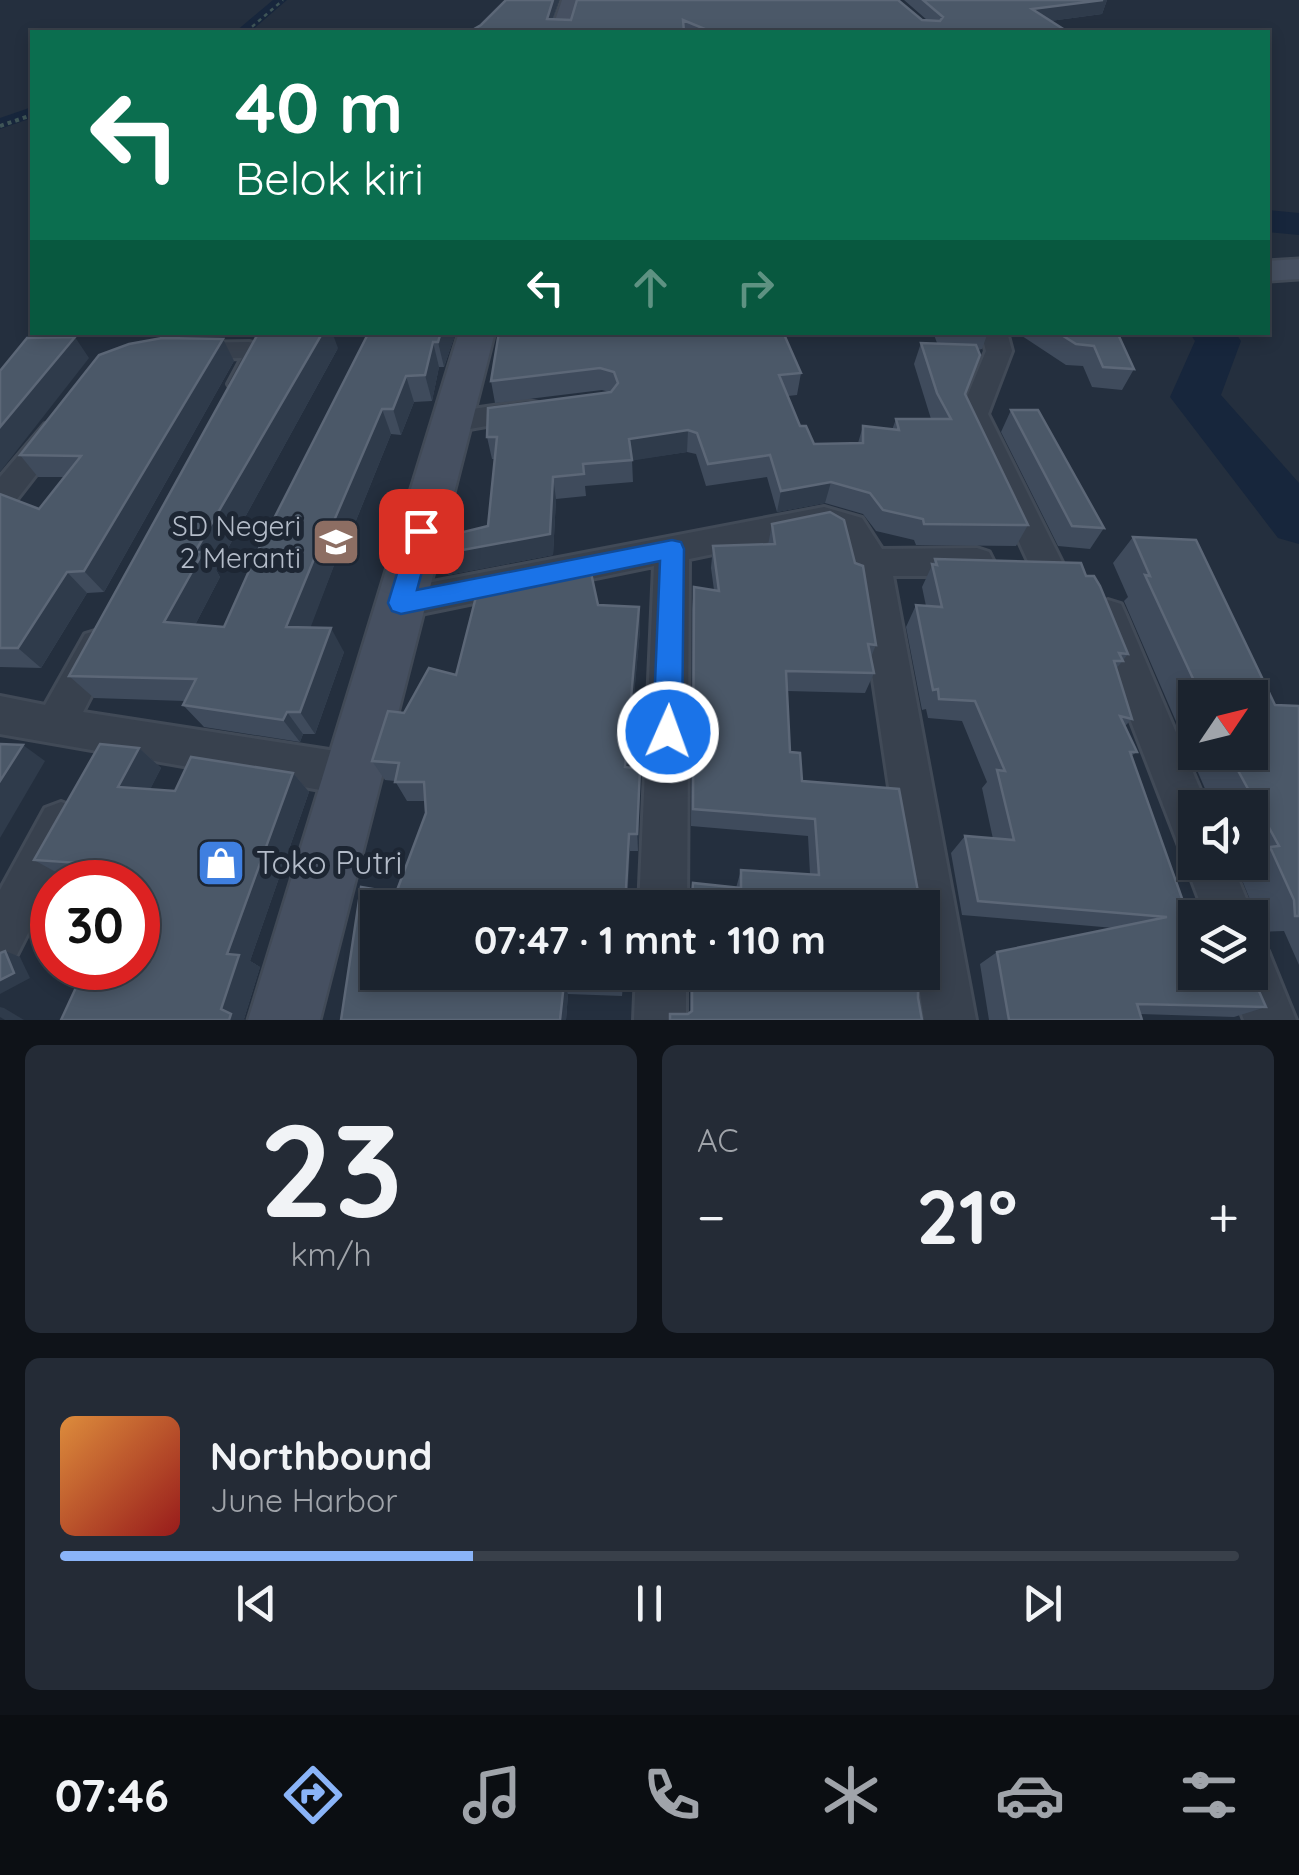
<!DOCTYPE html>
<html lang="id">
<head>
<meta charset="utf-8">
<style>
  :root { --surface:#1b232e; --page:#242b36; --text:#f1f3f6; --muted:#a0a4aa; --line:#39404a; --accent:#8ab4f8 }
  body { margin:0; font-family:Quicksand,sans-serif; background:var(--page); color:var(--text); height:100vh; display:flex; flex-direction:column; font-size:38px; white-space:nowrap }
  * { box-sizing:border-box; margin:0 }
  p { font-size:32px; color:var(--muted) }
  .icon { flex:none; width:55px; height:55px; fill:none; stroke:currentColor; stroke-width:2; stroke-linecap:round; stroke-linejoin:round }
  .map { position:relative; height:1020px; overflow:hidden }
  .side { display:flex; flex-direction:column; gap:25px; padding:25px; background:#0f1319; flex:1 }
  .side>* { flex:none }
  .hud { position:absolute; left:30px; top:30px; width:1240px; height:305px; border-radius:0px; box-shadow:0 5px 15px #0003,0 0 0 2px var(--line); background:#0b6e4f; color:#fff; overflow:hidden }
  .needle { width:65px; rotate:55deg }
  .controls { position:absolute; left:1178px; top:680px; display:grid; gap:20px }
  .controls a { display:grid; place-items:center; width:90px; height:90px; border-radius:0px; background:var(--surface); box-shadow:0 5px 15px #0003,0 0 0 2px var(--line); font-size:50px }
  .speed { position:absolute; left:30px; top:860px; display:flex; gap:20px; font-size:50px; font-weight:700; text-align:center }
  .speed>* { display:grid; place-content:center; width:130px; height:130px; border-radius:50%; background:var(--surface); box-shadow:0 5px 15px #0003,0 0 0 2px var(--line); line-height:1 }
  .speed .limit { border:15px solid #d22; background:#fff; color:#111 }
  .pin { position:absolute; display:grid; place-items:center; width:85px; height:85px; color:#fff; margin:-42px; border-radius:20px; box-shadow:0 5px 15px #0006 }
  .me { position:absolute; width:110px; margin:-55px; rotate:2deg; stroke-linejoin:round; filter:drop-shadow(0 0 8px #0008) }
  .turn { display:flex; align-items:center; gap:35px; height:210px; padding:0 40px; font-size:45px }
  .turn .icon { width:130px; height:130px; stroke-width:2.5 }
  .turn b { display:block; font-size:70px; line-height:85px }
  .lanes { display:flex; align-items:center; height:95px; padding:0 40px; background:#0003; justify-content:center; gap:50px; direction:ltr }
  .lanes .off { opacity:.35 }
  .big { font-size:75px; font-weight:800; line-height:1.1 }
  .side .card { flex:1; display:flex; flex-direction:column; justify-content:center; gap:15px; min-width:0; padding:0 35px; border-radius:15px; background:var(--page) }
  .side .dial { align-items:center; gap:0 }
  .dial b { font-size:130px; line-height:1 }
  .song { display:flex; align-items:center; gap:30px }
  .cover { width:120px; height:120px; border-radius:15px; background:linear-gradient(135deg,hsl(30 70% 55%),hsl(0 70% 35%)) }
  .played { height:10px; border-radius:5px; background:linear-gradient(90deg,var(--accent) 35%,var(--line) 35%) }
  .keys { display:flex; justify-content:space-around; direction:ltr }
  .heat { display:flex; justify-content:space-between; align-items:center; font-size:55px; direction:ltr }
  .side .tiles { flex:1; display:grid; gap:25px; grid-template-columns:1fr 1fr }
  .card:last-child { grid-column:span 2 }
  .trip { position:absolute; left:360px; top:890px; width:580px; height:100px; border-radius:0px; background:var(--surface); box-shadow:0 5px 15px #0003,0 0 0 2px var(--line); font-weight:800; line-height:100px; text-align:center }
  .dock { display:flex; height:160px; justify-content:space-around; align-items:center; background:#0b0e12; color:var(--muted) }
  .dock .icon { width:70px; height:70px }
  .dock .active { color:var(--accent) }
  .dock b { font-size:45px; color:var(--text) }
  .map>svg:first-child { display:block }
</style>
</head>
<body>
<div class="map">
<svg width="1299" height="1020" viewBox="0 0 1299 1020">
  <rect width="100%" height="100%" fill="#242f3e"/>
  <g fill="none" stroke-linecap="round" stroke-linejoin="round">
    <g fill="#17263c" fill-rule="evenodd">
      <path d="M273 0H287L250 32H235Z"/>
      <path d="M32 107V118L0 129V118Z"/>
    </g>
    <g fill="#17263c" fill-rule="evenodd">
      <path d="M1268 210 1299 213V235L1268 232Z"/>
      <path d="M1189 332H1235L1241 341 1221 395 1299 483V544L1278 538 1170 397 1195 341Z"/>
    </g>
    <g stroke="#414a57" stroke-width="6">
      <g id="street">
        <path d="M981 332H1007L1012 351 988 414 1062 562 1057 572 1045 576 1033 572 960 414 986 351Z"/>
        <path d="M249 342 258 344 269 358 252 390H232L228 384 242 358 184 359 171 351 184 343Z"/>
        <path d="M528 401 538 403 542 410 538 417 452 432 442 429 437 422 442 415 452 412Z"/>
        <path d="M55 421 65 424 70 431 11 507 0 511V477L45 424Z"/>
        <path d="M824 507 862 518 882 549 977 548 989 552 994 562 989 572 977 576H893L976 1020H924L917 972H922V908H907L856 565 838 536 824 531 689 559 687 908H639L654 566 401 618 388 614 383 603 388 592 401 588Z"/>
        <path d="M1108 600 1121 604 1126 615 1208 808H1195V862H1231L1254 918 1250 928V918H1206L1185 862 1190 850 1179 846 1090 615 1095 604Z"/>
        <path d="M98 630 111 634 117 646 83 712 355 754 370 760 376 775 370 790 355 796 0 734V696L45 705 85 634Z"/>
        <path d="M61 802 77 808 83 824 17 955 0 962V890L45 808Z"/>
        <path d="M1250 944 1268 951 1296 1020H1244L1226 972H1250Z"/>
        <path d="M636 972H686V1020H634Z"/>
      </g>
    </g>
    <g stroke="#414a57" stroke-width="5">
      <g id="secondary">
        <path d="M562 0H580L570 32H551Z"/>
        <path d="M1299 259V279L1268 281V261Z"/>
        <path d="M459 332H495L320 1020H248Z"/>
      </g>
    </g>
    <path stroke="#3f5557" stroke-width="2.5" stroke-dasharray="4 4" stroke-linecap="butt" d="M246 32 283 0"/>
    <path stroke="#3f5557" stroke-width="4" stroke-dasharray="4 4" stroke-linecap="butt" d="M0 126 32 115"/>
    <use href="#street" fill="#38414e" fill-rule="evenodd"/>
    <use href="#secondary" fill="#465061" fill-rule="evenodd"/>
  </g>
  <g fill="#3f4b5c" fill-rule="evenodd">
    <path d="M559 0 553 20H927L904 0H1107L1102 14 1050 21 1068 32H469Z"/>
    <path d="M369 332H456L444 367H439L432 401 414 402 401 435 391 434 342 555H338L310 627 344 652 315 734H303L300 742 204 727 183 705 185 701 94 698 69 676 338 348 216 570 220 577 195 625 224 627Z"/>
    <path d="M499 332 801 373 797 395 788 396 800 426 814 444 858 443 863 426 892 430 896 419H931L914 364 921 343H937L933 332H988L982 349 978 350 965 394 1028 525 1016 546 916 545 914 540 876 531 863 514 825 503 777 512 767 477 706 486 696 454 687 452 632 460 633 482 585 486 586 496 556 499 553 555 448 575 488 526 495 459H492L487 437 609 392 602 390 495 403 491 381Z"/>
    <path d="M1016 332H1117L1134 369 1122 390 1092 387 1083 366 1066 365Z"/>
    <path d="M234 361 104 592 87 593 41 668 0 667V494L39 509 64 477H38L20 455Z"/>
    <path d="M1011 410 1104 528 1090 549 1058 546 1001 432Z"/>
    <path d="M772 524 876 645 871 657 874 673 865 693 787 691 790 752 802 781 919 897H691L736 888 741 870 810 874 808 836 691 826 692 609 694 587 714 590 711 568 713 546 768 545Z"/>
    <path d="M1133 537 1275 705 1299 706V965L1284 931 1258 932 1257 917 1236 865 1241 862H1250V808H1215L1206 791 1124 601 1128 597 1113 563ZM1195 698H1250V752H1195Z"/>
    <path d="M935 559 1086 576 1128 654 1116 669 1132 719 1125 726 1137 752 1131 756 1194 935 1266 1007 1234 1017 1140 1014 1142 1020H989L980 964 997 952 1114 928 962 915 951 853 965 836 993 839 982 788 987 782 962 721 928 718 926 709 922 710 906 627 916 605 926 606 922 587Z"/>
    <path d="M598 605 639 607 640 630 627 768 640 769 638 851H630L378 972H624L622 996 568 994 566 1020H341L396 893 426 813 425 801H407L395 781 385 780 372 761 404 713 456 675Z"/>
    <path d="M139 748 161 768 150 789 175 791 293 773 309 792 250 961 260 967 244 1019 61 1020 138 882 118 879 63 876 34 860Z"/>
    <path d="M690 972H918L688 1014 690 1013Z"/>
  </g>
  <g fill="#2f3b4b">
    <path d="M553 0H559L548 32 547 19Z"/>
    <path d="M1107 0 1102 14 1028 24 1032 9Z"/>
    <path d="M323 332H332L338 348 216 570 220 577 184 646 164 622 195 552Z"/>
    <path d="M441 332H456L444 367 438 342Z"/>
    <path d="M75 337 89 358 0 472V427Z"/>
    <path d="M223 339 234 361 104 592 84 571Z"/>
    <path d="M433 342 439 367 432 401 425 375Z"/>
    <path d="M406 376 414 402 401 435 393 409Z"/>
    <path d="M382 409 391 434 342 555 330 530Z"/>
    <path d="M688 430 687 452 630 461 629 439Z"/>
    <path d="M553 477 556 499 553 555 448 575 441 554 550 534Z"/>
    <path d="M831 482 825 503 777 512 781 491Z"/>
    <path d="M326 530 338 555 302 650 286 627Z"/>
    <path d="M67 572 87 593 41 668 18 648Z"/>
    <path d="M639 607 640 630 626 787 625 767Z"/>
    <path d="M331 628 344 652 315 734 300 712Z"/>
    <path d="M287 712 303 734 300 742 283 720Z"/>
    <path d="M23 745 45 761 0 838V781Z"/>
    <path d="M139 748 161 768 142 806 118 787Z"/>
    <path d="M640 769V789L638 851 637 834Z"/>
    <path d="M293 773 309 792 250 961 260 967 244 1019 246 1020H229L221 1009 227 954Z"/>
    <path d="M629 834 630 851 627 908H625Z"/>
    <path d="M5 951 20 957 30 978 0 994V980Z"/>
    <path d="M564 983 568 994 566 1020H560Z"/>
    <path d="M0 1007 4 1008 24 1020H5L0 1017Z"/>
  </g>
  <g fill="#4b5868" stroke="#5c6777" stroke-width="2.5">
    <path d="M506 0H553L547 19 571 20 577 0H898L922 20 940 21 943 17 923 0H1103L1032 9 1068 32H712L683 20 684 32H469L481 25Z"/>
    <path d="M259 332H323L195 552H203L164 622 224 627 261 544 369 332H441L438 342H433L425 375 406 376 393 409H382L330 530H326L286 627 331 628 300 712H287L283 720 183 705 196 679 69 676Z"/>
    <path d="M499 332H783L801 373 779 375 800 426H806L814 444 863 443V426L899 430 896 419H951L937 393 921 343 976 345 980 355 965 394 1028 525 924 524 923 519 883 510 870 493 831 482 781 491 770 455 708 464 697 433 688 430 629 439 632 460 583 464 584 474 553 477 550 534 441 554 443 537 488 526 497 437H487L488 408 611 392 618 383 614 372 600 368 491 381Z"/>
    <path d="M1057 332H1117L1134 369 1103 367 1094 346 1076 344Z"/>
    <path d="M75 337 0 427V371L27 338Z"/>
    <path d="M162 338 223 339 84 571 67 572 18 648H0V494L39 509 81 456 20 455 99 355 129 344Z"/>
    <path d="M1011 410H1038L1104 528 1072 526Z"/>
    <path d="M830 512 844 520 855 563 863 566 876 645 868 644 874 673 786 671 790 752 800 753 802 781 899 789 919 897V908H677L678 898 692 897 693 883 741 888V870L819 875 815 819 693 809 694 587 719 591 713 546 775 544 772 524Z"/>
    <path d="M1133 537 1196 540 1275 705 1299 706V916H1295L1294 900 1270 847 1279 846 1228 752H1250V698H1202L1145 575 1150 576Z"/>
    <path d="M935 559 1081 563 1086 576H1094L1100 586 1128 654 1119 653 1123 661H1114L1132 719 1120 716 1137 752H1130L1195 935V972H1250V971L1266 1007 1137 1004 1142 1020H1009L997 952 1167 917 978 901 965 836 1014 840 997 770 1005 771 975 701 939 699 938 689 933 690 916 605 942 607 932 564 937 565Z"/>
    <path d="M589 564 598 605 639 607 625 767 640 769 637 834H629L625 908H378V972H621V985L564 983 560 1020H341L361 887 396 893 426 813 424 782H395L399 763 372 761 388 711 404 713 429 668 456 675 480 581Z"/>
    <path d="M0 744 23 745 0 781Z"/>
    <path d="M100 744 139 748 118 787 175 791 191 757 293 773 227 954 239 955 221 1009 231 1014 229 1020H61L85 968H138V882H116L124 866 34 860Z"/>
    <path d="M5 951 14 973 0 980V953Z"/>
    <path d="M692 972H918V998L922 1020H670V1014H688L692 1011Z"/>
  </g>
  <path fill="#1a73e8" stroke="#114b97" stroke-width="2.5" d="M421 522 433 531 417 590 672 540 681 542 684 549 682 732 678 742 668 745 657 742 653 732 660 561 401 614 392 611 388 603 410 531Z"/>
  <defs>
    <g id="school-square" transform="scale(2.5)"><rect x="-9" y="-9" width="18" height="18" rx="4" fill="#8d6e63" stroke="#1d2633"/><path d="M0-5L7-2L0 1L-7-2ZM-4 1L0 2.5L4 1V4Q0 6-4 4Z" fill="#fff"/></g>
    <g id="shop-square" transform="scale(2.5)"><rect x="-9" y="-9" width="18" height="18" rx="4" fill="#3f7fe0" stroke="#1d2633"/><path d="M-5-2.5h2.3a2.7 3.5 0 0 1 5.4 0H5L5.5 6h-11ZM-1.5-2.5h3a1.5 2.3 0 0 0-3 0Z" fill="#fff"/></g>
  </defs>
  <g fill-rule="evenodd">
    <use href="#school-square" x="336" y="542"/>
    <use href="#shop-square" x="221" y="863"/>
  </g>
  <g text-anchor="middle" stroke-width="10" stroke-linejoin="round" paint-order="stroke">
    <g font-size="28" fill="#b4bcc9" stroke="#1d2633" text-anchor="end">
      <text x="301" y="536">SD Negeri<tspan x="301" dy="32">2 Meranti</tspan></text>
    </g>
    <g font-size="32" fill="#b4bcc9" stroke="#1d2633" text-anchor="start">
      <text x="256" y="874">Toko Putri</text>
    </g>
  </g>
</svg>
<div class="controls">
<a><svg class="needle" viewBox="-14 -14 28 28"><path d="M0-13l5 13h-10z" fill="#e53935"/><path d="M0 13l5-13h-10z" fill="#a0a4aa"/></svg></a>
<a><svg class="icon" aria-label="sound" viewBox="0 0 24 24"><path d="M4 9h4l5-4v14l-5-4H4zM17 9q2 3 0 6"/></svg></a>
<a><svg class="icon" aria-label="layers" viewBox="0 0 24 24"><path d="M12 4l9 5-9 5-9-5zM3 14l9 5 9-5"/></svg></a>
</div>
<div class="speed"><div class="limit">30</div></div>
<div class="pin" style="left:421px;top:531px;background:#d93025"><svg class="icon" aria-label="arrive" viewBox="0 0 24 24"><path d="M6 21V4h12l-3 4 3 4H6"/></svg></div>
<svg class="me" style="left:668px;top:732px" viewBox="-20 -20 40 40"><circle r="17" fill="#1a73e8" stroke="#fff" stroke-width="3"/><path d="M0-11L8 9 0 5-8 9z" fill="#fff"/></svg>
<div class="trip">07:47 · 1 mnt · 110 m</div>
<div class="hud">
<div class="turn"><svg class="icon" aria-label="left" viewBox="0 0 24 24"><path d="M17 20v-9H6M10 6l-5 5 5 5"/></svg><div><b>40 m</b>Belok kiri</div></div>
<div class="lanes"><svg class="icon" aria-label="left" viewBox="0 0 24 24"><path d="M17 20v-9H6M10 6l-5 5 5 5"/></svg><svg class="icon off" aria-label="ahead" viewBox="0 0 24 24"><path d="M12 20V5M6 11l6-6 6 6"/></svg><svg class="icon off" aria-label="right" viewBox="0 0 24 24"><path d="M7 20v-9h11M14 6l5 5-5 5"/></svg></div>
</div>
</div>
<section class="side">
<div class="tiles">
<div class="card dial"><b>23</b><p>km/h</p></div>
<div class="card"><p>AC</p>
<div class="heat"><a>−</a><b class="big">21°</b><a>+</a></div>
</div>
<div class="card">
<div class="song"><i class="cover"></i><div><b>Northbound</b><p>June Harbor</p></div></div>
<div class="played"></div>
<div class="keys"><svg class="icon" aria-label="previous" viewBox="0 0 24 24"><path d="M18 5L8 12l10 7zM5 5v14"/></svg><svg class="icon" aria-label="pause" viewBox="0 0 24 24"><path d="M8 5v14M16 5v14"/></svg><svg class="icon" aria-label="next" viewBox="0 0 24 24"><path d="M6 5l10 7-10 7zM19 5v14"/></svg></div>
</div>
</div>
</section>
<nav class="dock">
<b>07:46</b>
<svg class="icon active" aria-label="directions" viewBox="0 0 24 24"><path d="M12 3l9 9-9 9-9-9zM9 14v-3h6M13 9l2 2-2 2"/></svg>
<svg class="icon" aria-label="music" viewBox="0 0 24 24"><path d="M9 18V5l10-2v13"/><circle cx="6" cy="18" r="3"/><circle cx="16" cy="16" r="3"/></svg>
<svg class="icon" aria-label="phone" viewBox="0 0 24 24"><path d="M5 4h4l2 5-3 2q2 4 5 5l2-3 5 2v4C11 20 4 13 5 4z"/></svg>
<svg class="icon" aria-label="climate" viewBox="0 0 24 24"><path d="M12 3v18M4 7l16 10M4 17L20 7"/></svg>
<svg class="icon" aria-label="car" viewBox="0 0 24 24"><path d="M5 17H2v-5l4-1 3-4h7l3 4 3 1v5h-3M9 17h6M6 11h13"/><circle cx="7" cy="17" r="2"/><circle cx="17" cy="17" r="2"/></svg>
<svg class="icon" aria-label="filters" viewBox="0 0 24 24"><path d="M4 7h16M4 17h16"/><circle cx="9" cy="7" r="2"/><circle cx="15" cy="17" r="2"/></svg>
</nav>
</body>
</html>
